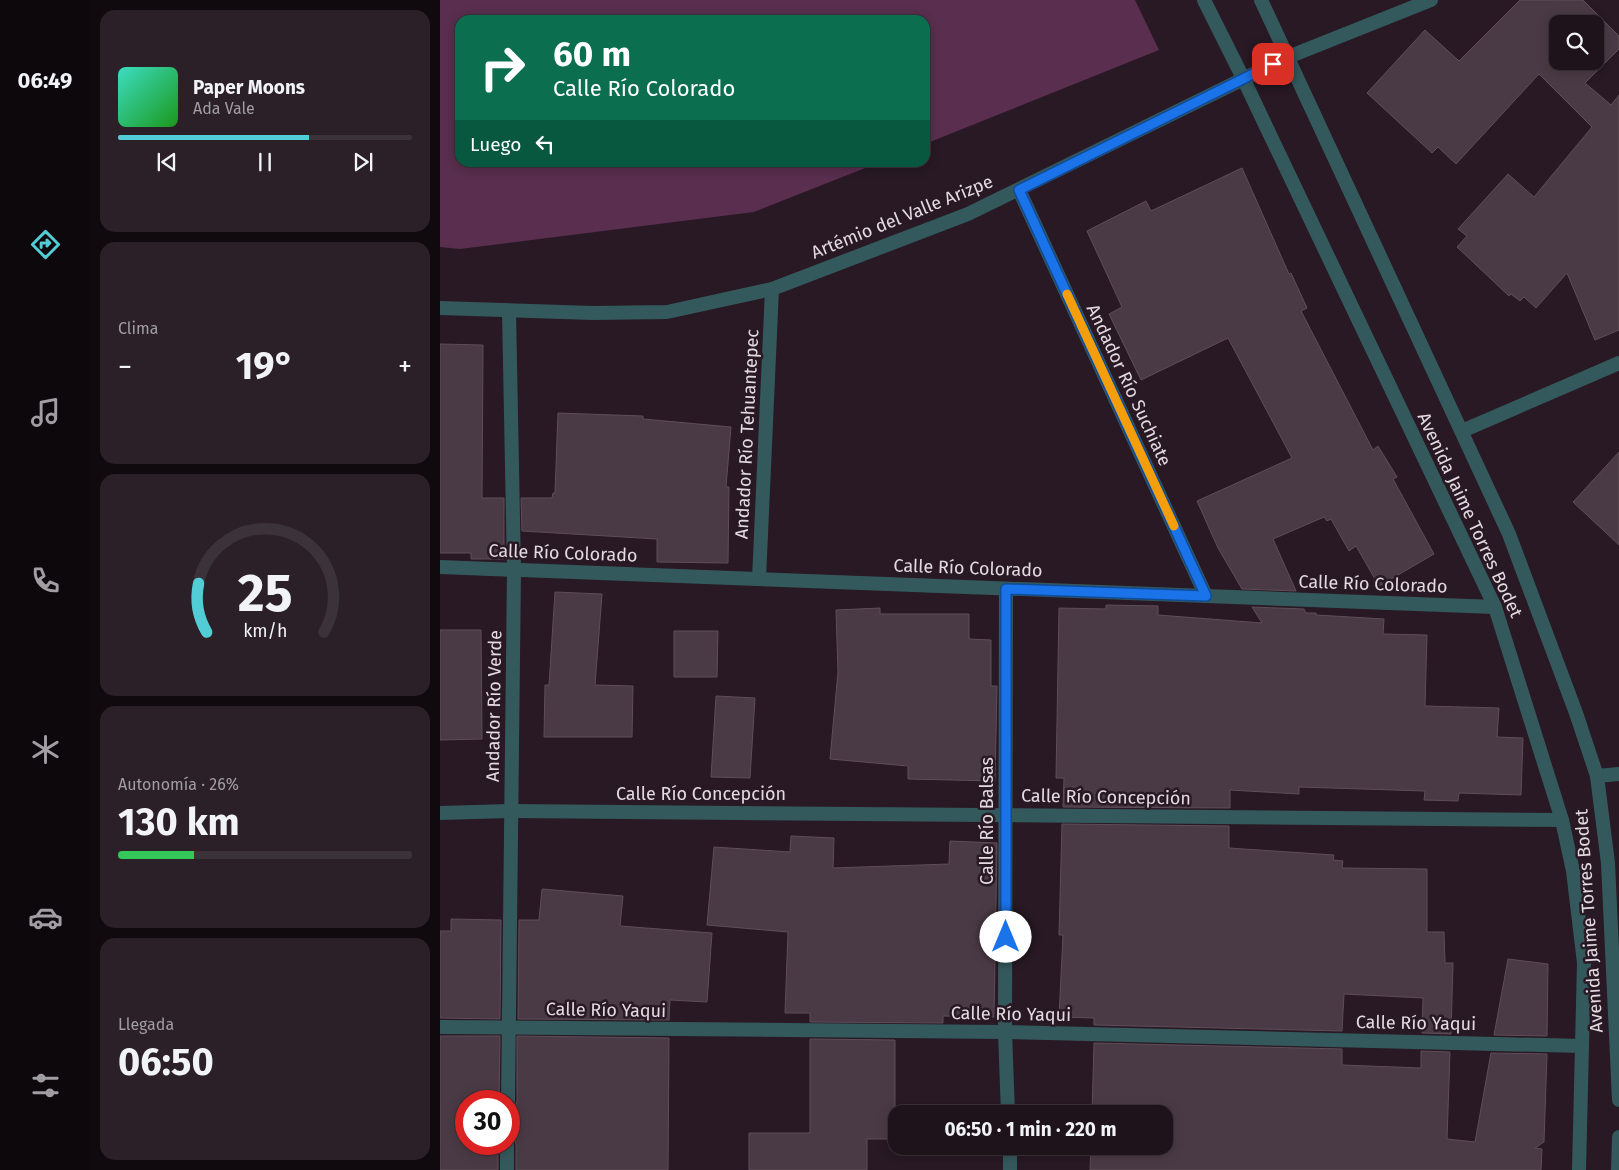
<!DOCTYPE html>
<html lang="es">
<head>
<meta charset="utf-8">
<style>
  :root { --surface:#1e131b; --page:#2b2028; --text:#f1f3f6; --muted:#a19ea3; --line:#3c323a; --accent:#52ccd5 }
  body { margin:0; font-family:"Fira Sans",sans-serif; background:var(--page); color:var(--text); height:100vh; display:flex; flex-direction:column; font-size:19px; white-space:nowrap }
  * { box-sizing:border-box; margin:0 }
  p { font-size:16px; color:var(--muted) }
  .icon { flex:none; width:28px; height:28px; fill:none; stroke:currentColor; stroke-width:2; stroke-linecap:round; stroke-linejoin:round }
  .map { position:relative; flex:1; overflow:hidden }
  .details { display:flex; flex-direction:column; gap:10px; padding:10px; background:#100a0f; width:350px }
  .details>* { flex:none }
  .top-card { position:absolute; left:15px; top:15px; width:475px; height:152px; border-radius:15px; box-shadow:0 2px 12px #0003,0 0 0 1px var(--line); background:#0b6e4f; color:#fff; overflow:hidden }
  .controls { position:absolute; left:1109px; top:15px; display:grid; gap:10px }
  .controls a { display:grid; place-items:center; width:55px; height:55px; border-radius:10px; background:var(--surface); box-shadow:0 2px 12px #0003,0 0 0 1px var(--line); font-size:25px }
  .speed { position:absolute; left:15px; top:1090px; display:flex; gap:10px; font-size:25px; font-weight:700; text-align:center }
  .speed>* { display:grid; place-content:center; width:65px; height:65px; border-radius:50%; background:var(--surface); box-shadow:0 2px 12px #0003,0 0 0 1px var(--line); line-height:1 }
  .speed .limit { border:8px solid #d22; background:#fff; color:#111 }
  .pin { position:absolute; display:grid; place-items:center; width:42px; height:42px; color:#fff; margin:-21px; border-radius:10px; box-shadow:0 2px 8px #0006 }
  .me { position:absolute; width:55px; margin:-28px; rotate:0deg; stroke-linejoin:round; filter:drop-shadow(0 0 4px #0008) }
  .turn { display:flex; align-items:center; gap:18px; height:105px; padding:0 15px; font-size:22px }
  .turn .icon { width:65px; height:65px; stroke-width:2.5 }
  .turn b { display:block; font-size:35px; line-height:42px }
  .then { display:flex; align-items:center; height:48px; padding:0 15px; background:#0003; gap:10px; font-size:19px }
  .big { font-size:38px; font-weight:700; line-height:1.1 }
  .details .widget { flex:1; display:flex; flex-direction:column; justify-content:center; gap:8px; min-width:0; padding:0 18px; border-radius:15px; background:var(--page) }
  .details .dial { align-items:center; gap:0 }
  .dial svg { height:130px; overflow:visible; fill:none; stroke:var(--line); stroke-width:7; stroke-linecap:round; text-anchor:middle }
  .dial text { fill:var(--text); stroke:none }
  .song { display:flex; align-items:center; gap:15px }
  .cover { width:60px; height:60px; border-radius:8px; background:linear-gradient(135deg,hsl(170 70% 55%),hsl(120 70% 35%)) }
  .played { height:5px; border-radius:2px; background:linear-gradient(90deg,var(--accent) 65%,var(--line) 65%) }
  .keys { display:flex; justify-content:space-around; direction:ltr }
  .heat { display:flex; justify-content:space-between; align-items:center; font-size:28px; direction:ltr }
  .charge { height:8px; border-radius:4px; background:linear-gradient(90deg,#34c759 26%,var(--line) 0) }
  .trip { position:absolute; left:448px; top:1105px; width:285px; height:50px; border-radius:15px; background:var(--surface); box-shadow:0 2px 12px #0003,0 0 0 1px var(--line); font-weight:700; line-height:50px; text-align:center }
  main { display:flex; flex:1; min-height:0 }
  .tab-bar { display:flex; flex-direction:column; width:90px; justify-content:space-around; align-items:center; background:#0c080b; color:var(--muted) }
  .tab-bar .icon { width:35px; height:35px }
  .tab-bar .on { color:var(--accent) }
  .tab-bar b { font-size:22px; color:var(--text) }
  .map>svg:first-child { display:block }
</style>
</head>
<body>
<main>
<nav class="tab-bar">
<b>06:49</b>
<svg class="icon on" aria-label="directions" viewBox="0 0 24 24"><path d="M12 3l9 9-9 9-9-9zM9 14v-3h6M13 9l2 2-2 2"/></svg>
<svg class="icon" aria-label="music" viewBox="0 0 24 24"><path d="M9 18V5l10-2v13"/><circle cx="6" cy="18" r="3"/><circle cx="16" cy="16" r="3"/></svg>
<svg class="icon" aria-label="phone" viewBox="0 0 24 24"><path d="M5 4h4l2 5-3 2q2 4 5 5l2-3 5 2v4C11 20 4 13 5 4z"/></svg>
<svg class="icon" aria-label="climate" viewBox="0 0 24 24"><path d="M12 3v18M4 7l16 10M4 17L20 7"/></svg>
<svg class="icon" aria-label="car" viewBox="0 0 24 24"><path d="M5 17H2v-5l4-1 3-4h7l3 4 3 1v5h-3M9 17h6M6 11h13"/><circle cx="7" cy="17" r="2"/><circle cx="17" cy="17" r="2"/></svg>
<svg class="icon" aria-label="filters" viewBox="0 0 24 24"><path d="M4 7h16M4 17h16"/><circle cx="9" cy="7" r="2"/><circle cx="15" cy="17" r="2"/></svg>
</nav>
<section class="details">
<div class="widget">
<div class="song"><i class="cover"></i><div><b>Paper Moons</b><p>Ada Vale</p></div></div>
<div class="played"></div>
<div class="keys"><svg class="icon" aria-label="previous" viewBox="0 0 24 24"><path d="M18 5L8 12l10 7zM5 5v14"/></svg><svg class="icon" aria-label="pause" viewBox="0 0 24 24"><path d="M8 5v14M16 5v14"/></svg><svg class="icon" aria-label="next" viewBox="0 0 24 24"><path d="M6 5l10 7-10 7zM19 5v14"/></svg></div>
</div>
<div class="widget"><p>Clima</p>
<div class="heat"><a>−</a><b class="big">19°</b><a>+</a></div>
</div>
<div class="widget dial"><svg viewBox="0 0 100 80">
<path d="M14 69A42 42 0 1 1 86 69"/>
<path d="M14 69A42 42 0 0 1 9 39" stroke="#52ccd5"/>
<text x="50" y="56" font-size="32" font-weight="700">25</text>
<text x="50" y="72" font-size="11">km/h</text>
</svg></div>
<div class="widget"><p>Autonomía · 26%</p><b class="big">130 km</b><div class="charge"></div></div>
<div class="widget"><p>Llegada</p><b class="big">06:50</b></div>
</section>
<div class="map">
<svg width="1179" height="1170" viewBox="0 0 1179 1170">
  <rect width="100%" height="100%" fill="#281924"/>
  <path fill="#592e4e" d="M0 0H695L719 50 485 144V20H20V162L438 163 314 212 20 249 0 247Z"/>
  <g fill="#4a3a45" stroke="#5f4e59" fill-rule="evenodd">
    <path d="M1080 0H1143L1179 36V49L1145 83 1171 105 1179 95V330L1155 340 1127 273 1096 308 1084 297 1080 301 1071 294 1069 296 1017 247 1027 236 1018 229 1068 174 1094 197 1152 127 1099 74 1016 164 998 147 992 153 927 93 985 30 1019 61ZM1118 24H1155V61H1118Z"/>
    <path d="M802 168 849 274 851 273 867 308 861 311 933 450 938 446 957 477 953 479 994 554 939 586 916 546 909 551 891 519 887 521 884 517 833 539 856 591 802 589 778 548 757 501 852 458 788 338 701 380 669 314 682 307 647 231 706 201 711 211Z"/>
    <path d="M0 344 43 345 42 498H64V559H31V553H0Z"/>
    <path d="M118 413 203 416V419L291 427 286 487H289L288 563 217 562V539L82 531 81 498H112L113 493H115Z"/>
    <path d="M1179 452V545L1133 502Z"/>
    <path d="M115 592 162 594 155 685 193 686 192 737H104L105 685H109Z"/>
    <path d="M666 605 718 606V615L822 623 812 607 864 609 866 613H876V615L944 619 943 634 987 635 985 706 1059 708 1057 737 1083 738 1081 795 1019 793 1018 801 984 800 985 791 859 787V794L790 790V808L623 807 624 778H616L619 608 666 609Z"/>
    <path d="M440 608V614H529V639L551 640V686H557L555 781 468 779V766L390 759 398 672 396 610Z"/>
    <path d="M0 630H41L42 739 0 740Z"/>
    <path d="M234 631H278L277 677H234Z"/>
    <path d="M276 696 315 698 310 778 271 777Z"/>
    <path d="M622 824 789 826V848L894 855 893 860 903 861 902 868 987 869V932H1004L1005 963H1013L1011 1034 982 1033 983 998 904 994 902 1031 654 1025V1018L619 1017 623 935H619Z"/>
    <path d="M351 836 394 838 393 868 509 864 510 841 557 843 554 1017 503 1016V1023L370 1022V1013H345L348 932 267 925 274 847 350 852Z"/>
    <path d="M102 889 183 896 180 926 272 933 267 1002 230 1000 229 1020 78 1019 79 920H99Z"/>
    <path d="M11 919 61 920 60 1019 0 1018V931H11Z"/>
    <path d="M1068 959 1108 964 1107 1036 1054 1035Z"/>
    <path d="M0 1036H60L59 1101H26V1144H58V1170H0Z"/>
    <path d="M77 1036 229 1038 228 1170H76V1144L74 1139 69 1136V1110L75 1106 77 1101Z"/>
    <path d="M370 1039 455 1040V1139H427V1170H309V1133H370Z"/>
    <path d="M654 1043 902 1049V1065L981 1068V1051L1010 1052 1007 1139 1035 1142 1051 1053 1107 1054 1104 1142 1095 1148 1102 1149 1101 1170H650L651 1146H724V1114H652Z"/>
  </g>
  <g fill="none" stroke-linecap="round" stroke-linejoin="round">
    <g stroke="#34595c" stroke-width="14">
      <path d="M579 190 766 596"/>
      <path d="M1022 431 1179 363"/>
      <path d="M0 567 1055 607"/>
      <path d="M319 579 332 289"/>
      <path d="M566 589 565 1032 568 1114"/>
      <path d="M1157 776 1179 774"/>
      <path d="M0 813 72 811 1122 820"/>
      <path d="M0 1027 565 1032 1142 1046"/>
      <path d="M68 1101 74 570 69 311"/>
      <path d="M570 1146V1170"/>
      <path d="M67 1170V1144"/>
    </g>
    <g stroke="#34595c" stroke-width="14">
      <path d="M764 0 803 78 1055 607 1122 820 1133 871 1144 963 1139 1170"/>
      <path d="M821 0 1069 534 1136 713 1157 776 1168 863 1179 1100"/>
      <path d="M0 308 153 313 227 312 332 289 528 214 848 57 991 0"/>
      <path d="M1178 1170 1179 1137"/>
    </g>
  </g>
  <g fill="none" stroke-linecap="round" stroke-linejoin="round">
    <g stroke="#114b97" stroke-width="12">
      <path id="route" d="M566 937V589L766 596 579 190 833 64"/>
    </g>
    <use href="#route" stroke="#1a73e8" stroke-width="9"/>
    <path stroke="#f59e0b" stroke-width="9" d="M627 294 734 526"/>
  </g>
  <g text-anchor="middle" stroke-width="5" stroke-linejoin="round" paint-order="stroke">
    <g font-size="18" fill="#e4dae1" stroke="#281924">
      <text transform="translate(462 217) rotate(-22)" y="6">Artémio del Valle Arizpe</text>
      <text transform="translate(689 385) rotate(65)" y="6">Andador Río Suchiate</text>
      <text transform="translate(307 434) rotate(-87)" y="6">Andador Río Tehuantepec</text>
      <text transform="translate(1030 515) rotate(65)" y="6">Avenida Jaime Torres Bodet</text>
      <text transform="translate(123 553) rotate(2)" y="6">Calle Río Colorado</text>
      <text transform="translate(528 568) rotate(2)" y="6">Calle Río Colorado</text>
      <text transform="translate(933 584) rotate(2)" y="6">Calle Río Colorado</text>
      <text transform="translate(54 706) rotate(-89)" y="6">Andador Río Verde</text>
      <text x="261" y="800">Calle Río Concepción</text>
      <text transform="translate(666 797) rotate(1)" y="6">Calle Río Concepción</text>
      <text transform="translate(547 821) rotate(-90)" y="6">Calle Río Balsas</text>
      <text transform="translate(1149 921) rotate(-94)" y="6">Avenida Jaime Torres Bodet</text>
      <text transform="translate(166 1010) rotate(1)" y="6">Calle Río Yaqui</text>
      <text transform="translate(571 1014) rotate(1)" y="6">Calle Río Yaqui</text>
      <text transform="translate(976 1023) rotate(1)" y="6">Calle Río Yaqui</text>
    </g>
  </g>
</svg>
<div class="controls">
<a><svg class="icon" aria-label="search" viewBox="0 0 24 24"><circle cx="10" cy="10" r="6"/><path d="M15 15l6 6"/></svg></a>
</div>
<div class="speed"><div class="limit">30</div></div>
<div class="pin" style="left:833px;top:64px;background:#d93025"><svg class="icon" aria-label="arrive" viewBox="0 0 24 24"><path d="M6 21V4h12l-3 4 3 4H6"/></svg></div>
<svg class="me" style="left:566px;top:937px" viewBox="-20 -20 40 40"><circle r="19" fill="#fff"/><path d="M0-13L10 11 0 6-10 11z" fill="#1a73e8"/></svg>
<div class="trip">06:50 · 1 min · 220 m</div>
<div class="top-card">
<div class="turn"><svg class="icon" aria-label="right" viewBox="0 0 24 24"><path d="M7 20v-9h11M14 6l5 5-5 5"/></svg><div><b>60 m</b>Calle Río Colorado</div></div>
<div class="then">Luego<svg class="icon" aria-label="left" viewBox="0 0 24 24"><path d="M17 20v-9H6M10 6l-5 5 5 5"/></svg></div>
</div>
</div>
</main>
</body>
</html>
